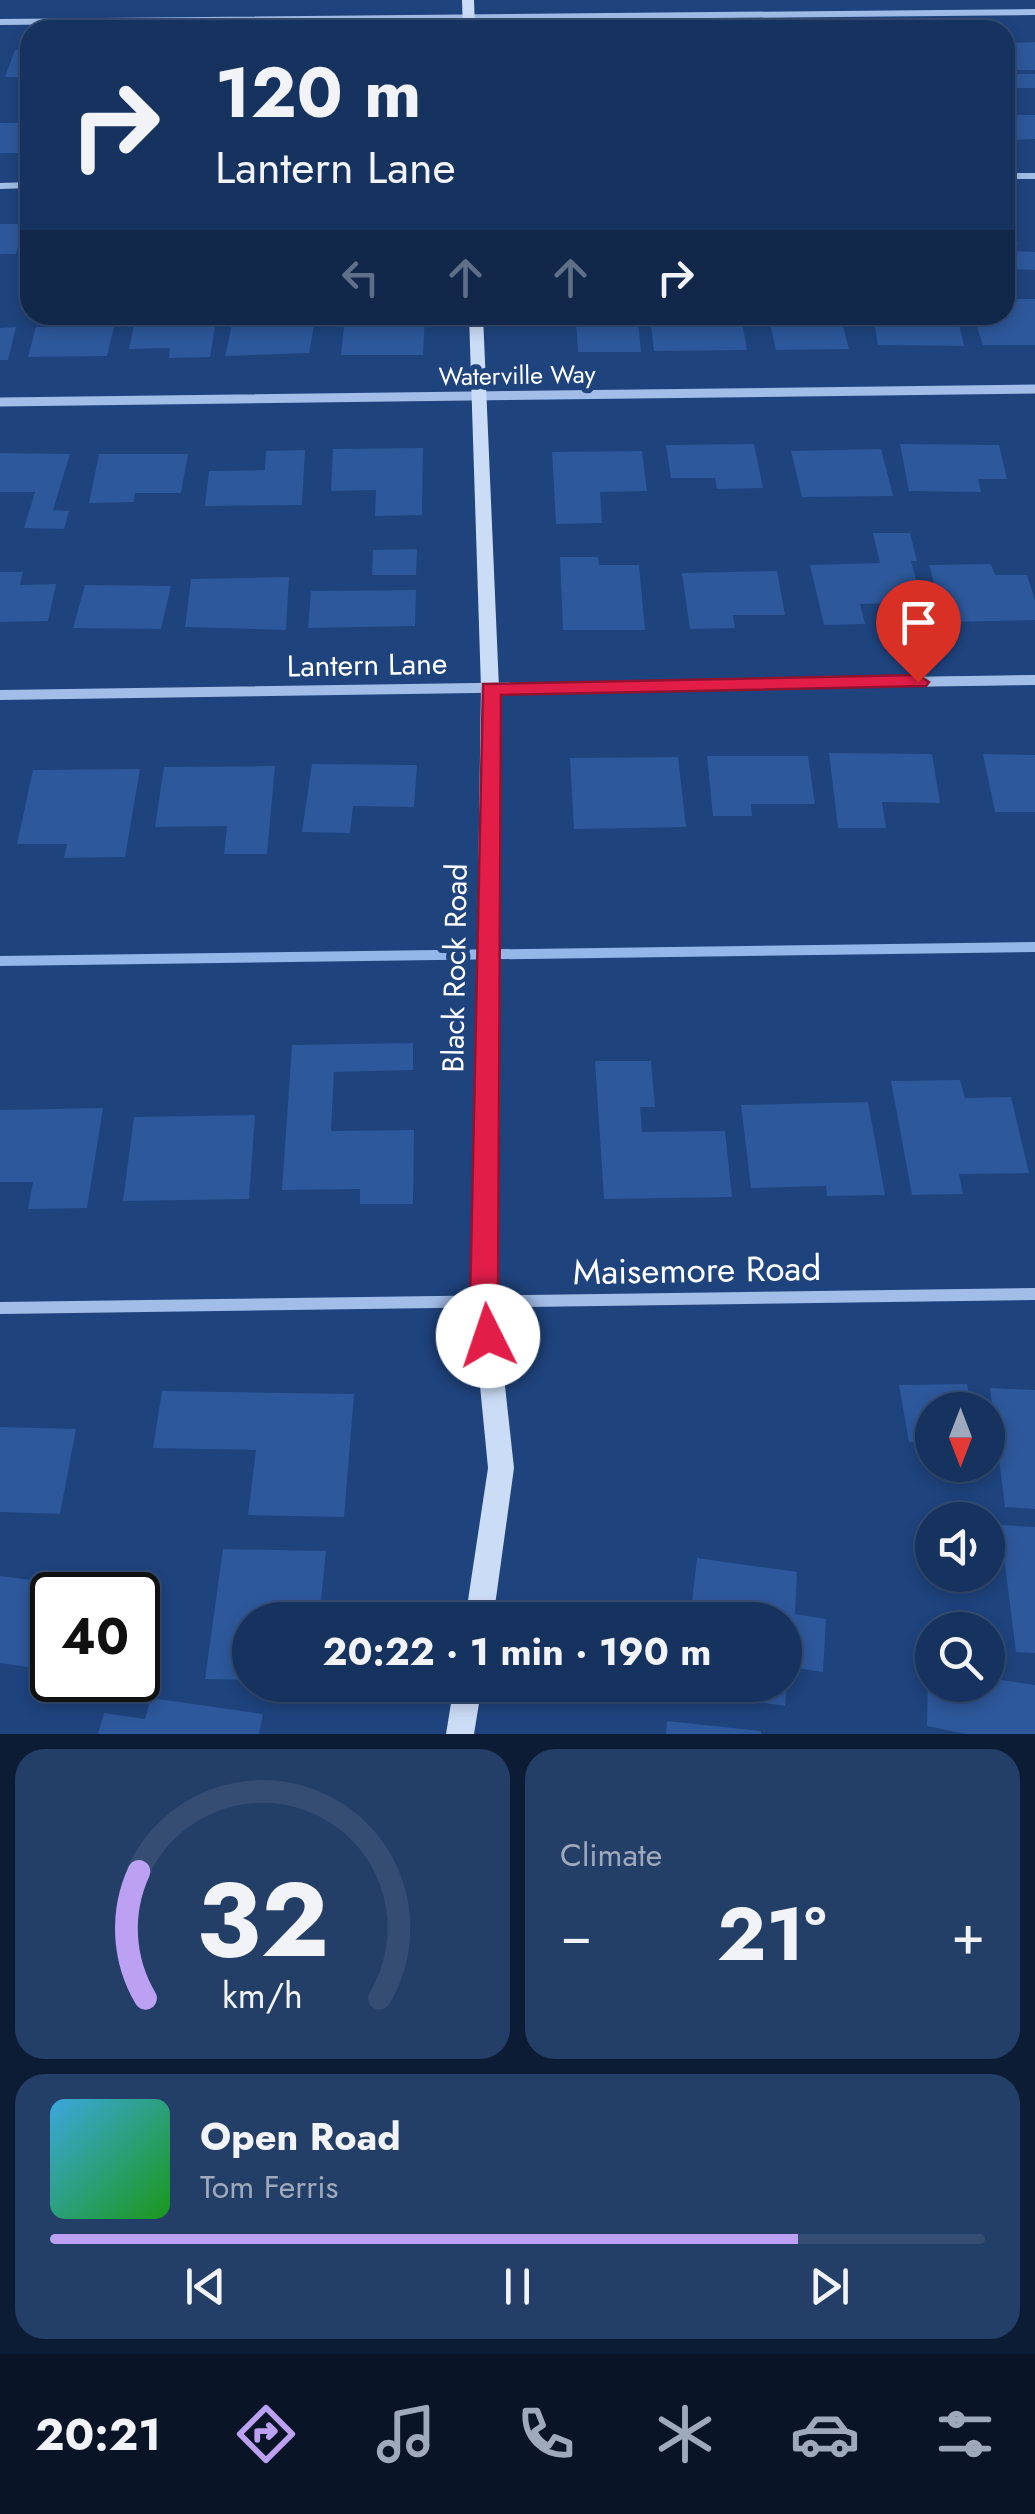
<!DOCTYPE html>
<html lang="en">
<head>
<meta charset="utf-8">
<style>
  :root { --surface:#16325e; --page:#233e67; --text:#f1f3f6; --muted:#9eaabc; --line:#354d73; --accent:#bca0f2 }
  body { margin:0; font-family:Jost,sans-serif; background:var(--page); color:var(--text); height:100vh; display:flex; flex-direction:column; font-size:38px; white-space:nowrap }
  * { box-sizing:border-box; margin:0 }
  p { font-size:32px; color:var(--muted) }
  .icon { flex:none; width:55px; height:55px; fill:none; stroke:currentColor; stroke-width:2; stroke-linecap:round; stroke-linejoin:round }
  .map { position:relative; height:1734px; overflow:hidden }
  .panel { display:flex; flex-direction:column; gap:15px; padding:15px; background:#0c1c34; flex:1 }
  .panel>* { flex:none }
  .banner { position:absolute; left:20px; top:20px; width:995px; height:305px; border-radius:30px; box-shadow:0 5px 15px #0003,0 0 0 2px var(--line); background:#16325e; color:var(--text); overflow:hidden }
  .needle { width:65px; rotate:180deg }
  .tools { position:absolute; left:915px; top:1392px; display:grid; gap:20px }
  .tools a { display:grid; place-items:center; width:90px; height:90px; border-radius:50%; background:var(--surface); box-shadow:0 5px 15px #0003,0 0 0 2px var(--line); font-size:50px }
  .speed { position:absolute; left:30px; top:1572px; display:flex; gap:20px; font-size:50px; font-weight:700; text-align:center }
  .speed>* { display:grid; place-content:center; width:130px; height:130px; border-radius:50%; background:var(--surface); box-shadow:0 5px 15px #0003,0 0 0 2px var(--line); line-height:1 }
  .speed .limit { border:5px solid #111; border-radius:15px; background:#fff; color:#111 }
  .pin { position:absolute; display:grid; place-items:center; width:85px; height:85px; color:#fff; margin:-102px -42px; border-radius:50% 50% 50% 0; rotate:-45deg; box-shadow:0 0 10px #0007 }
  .pin .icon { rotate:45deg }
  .me { position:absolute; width:110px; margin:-55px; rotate:356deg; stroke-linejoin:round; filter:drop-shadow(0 0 8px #0008) }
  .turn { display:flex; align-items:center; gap:35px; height:210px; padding:0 30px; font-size:45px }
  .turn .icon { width:130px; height:130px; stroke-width:2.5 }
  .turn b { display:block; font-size:70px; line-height:85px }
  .lanes { display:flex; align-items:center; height:95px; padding:0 30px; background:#0003; justify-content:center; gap:50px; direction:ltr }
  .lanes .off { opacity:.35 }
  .big { font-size:75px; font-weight:700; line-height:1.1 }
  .panel .tile { flex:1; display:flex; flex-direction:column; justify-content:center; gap:15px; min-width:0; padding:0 35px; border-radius:30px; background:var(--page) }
  .panel .dial { align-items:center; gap:0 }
  .dial svg { height:260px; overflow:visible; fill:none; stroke:var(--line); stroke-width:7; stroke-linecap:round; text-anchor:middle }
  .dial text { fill:var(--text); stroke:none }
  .song { display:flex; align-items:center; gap:30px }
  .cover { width:120px; height:120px; border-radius:15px; background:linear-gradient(135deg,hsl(200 70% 55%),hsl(120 70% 35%)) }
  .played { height:10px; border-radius:5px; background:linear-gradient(90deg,var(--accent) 80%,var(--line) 80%) }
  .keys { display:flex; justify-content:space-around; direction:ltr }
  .heat { display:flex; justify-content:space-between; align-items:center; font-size:55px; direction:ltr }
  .panel .tiles { flex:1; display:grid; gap:15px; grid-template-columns:1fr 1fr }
  .tile:last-child { grid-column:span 2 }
  .trip { position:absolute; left:232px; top:1602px; width:570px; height:100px; border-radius:50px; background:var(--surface); box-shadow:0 5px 15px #0003,0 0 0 2px var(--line); font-weight:700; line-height:100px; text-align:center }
  .menu { display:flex; height:160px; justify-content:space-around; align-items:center; background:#091426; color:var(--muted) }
  .menu .icon { width:70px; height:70px }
  .menu .current { color:var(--accent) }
  .menu b { font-size:45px; color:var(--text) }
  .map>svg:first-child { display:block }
</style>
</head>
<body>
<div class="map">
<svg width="1035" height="1734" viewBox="0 0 1035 1734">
  <rect width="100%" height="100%" fill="#1e437d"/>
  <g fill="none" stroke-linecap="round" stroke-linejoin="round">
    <path fill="#94b7e9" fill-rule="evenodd" d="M1035 942V952L0 966V956Z"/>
  </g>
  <g fill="#2d589b">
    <path d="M1035 42V70H1005V43Z"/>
    <path d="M15 50H30V77H5Z"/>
    <rect x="1005" y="74" width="30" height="14"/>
    <path d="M1005 115H1035V139L1005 140Z"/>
    <rect x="0" y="123" width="30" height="30"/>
    <path d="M1005 210 1018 244H1005Z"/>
    <path d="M0 224H25L16 254H0Z"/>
    <path d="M1005 251 1035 252V270L1005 269Z"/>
    <path d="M1005 299H1035V345H983L973 315H1005Z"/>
    <path d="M57 315H117L107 356 28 357 36 327H54Z"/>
    <path d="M136 315H217L210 357 169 358 170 348 129 349Z"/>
    <path d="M425 315 423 355H341L345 317Z"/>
    <path d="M768 315H840L849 349 776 350Z"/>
    <path d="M873 315H957L964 346 878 345Z"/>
    <path d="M650 316H741L747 350 654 351Z"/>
    <path d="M233 320 315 321 309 353 225 356Z"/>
    <path d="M638 320 641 352H578L576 321Z"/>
    <path d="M16 327 8 360H0V328Z"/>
    <path d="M754 444 763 488 717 489 715 478H671L666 445Z"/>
    <path d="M900 444 999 445 1007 479H978L981 492 909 491Z"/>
    <path d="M423 448 422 515 375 516 376 490 331 491 333 449Z"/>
    <path d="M881 449 893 496 802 497 791 451Z"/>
    <path d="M305 450 302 505 205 506 209 471 265 470 266 451Z"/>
    <path d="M642 451 647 491 600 492 602 523 556 524 552 452Z"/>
    <path d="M0 453 70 454 53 510 69 511 64 529 24 528 35 492H0Z"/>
    <path d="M99 454H188L181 493H135L134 502 89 503Z"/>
    <path d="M873 533H910L917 561H911L922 602 860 604 865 624 824 625 810 565 880 563Z"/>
    <path d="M417 549 416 575H372L373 550Z"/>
    <path d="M560 557H598L599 565H639L645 630H563Z"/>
    <path d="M991 564 995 575H1027L1035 600V620L945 622 929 565Z"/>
    <path d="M777 571 785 615H733L735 628 690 629 682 573Z"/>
    <path d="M0 572H23L20 585 56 584 48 621 0 622Z"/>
    <path d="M289 577 286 630 185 627 191 579Z"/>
    <path d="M85 585 171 586 161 629 73 628Z"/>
    <path d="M416 590 415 626 308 628 311 591Z"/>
    <path d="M829 753 932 754 940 803 882 802 886 828H838Z"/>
    <path d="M983 754 1035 755V812H995Z"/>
    <path d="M707 756H808L815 804H751L752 816H713Z"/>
    <path d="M678 757 686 827 574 829 570 758Z"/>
    <path d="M312 764 417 765 414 807 353 806 350 833 302 832Z"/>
    <path d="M275 766 267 854H224L227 826 155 827 164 767Z"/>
    <path d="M140 769 125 857 64 858 67 844H17L33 770Z"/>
    <path d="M413 1043V1070L334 1072 331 1131 414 1130 413 1204H360V1189L282 1190 292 1045Z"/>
    <path d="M595 1061H651L655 1107H640L642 1132 725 1131 732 1197 604 1199Z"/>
    <path d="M960 1080 965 1098 1011 1097 1029 1173 959 1174 963 1194 912 1195 891 1081Z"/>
    <path d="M868 1102 885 1195 827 1196 826 1186 751 1188 741 1105Z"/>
    <path d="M103 1108 87 1208 28 1209 33 1182H0V1110Z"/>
    <path d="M255 1115 249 1199 123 1201 134 1117Z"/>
    <path d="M967 1384 972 1410H932V1442H909L899 1385Z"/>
    <path d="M990 1388 1035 1390V1509L1005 1507Z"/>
    <path d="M162 1391 354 1394 344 1517 248 1515 256 1450 153 1448Z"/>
    <path d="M0 1427 76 1429 60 1514 0 1512Z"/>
    <path d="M1000 1525 1035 1527V1653L1016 1652Z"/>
    <path d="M223 1549 326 1551 319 1620H250V1680L205 1679Z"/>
    <path d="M697 1558 797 1572 795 1614 826 1619 823 1672 785 1666V1620H690Z"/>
    <path d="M0 1576 54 1583 28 1667 0 1663Z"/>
    <path d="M928 1671H932V1685H988V1678L1035 1685V1734H966L927 1726Z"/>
    <path d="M684 1685H787L785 1706 683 1691Z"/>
    <path d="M151 1698 263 1714 259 1734H98L104 1713 145 1719Z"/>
    <path d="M667 1721 761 1731V1734H666Z"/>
  </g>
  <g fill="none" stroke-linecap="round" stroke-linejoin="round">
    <g stroke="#a1bde8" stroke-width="6">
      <path d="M0 22 1035 12"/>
      <path d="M1005 176H1035"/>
      <path d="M0 186 30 185"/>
    </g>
    <g stroke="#a1bde8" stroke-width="9">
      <path d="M0 402 1035 389"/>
      <path d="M902 682 1035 680"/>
    </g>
    <path stroke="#a1bde8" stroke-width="10" d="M0 695 1035 680"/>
    <path stroke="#a1bde8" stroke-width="12" d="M0 1308 1035 1294"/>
    <g fill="#cbdcf6" fill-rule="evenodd">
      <path d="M462 0H474L475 30H463Z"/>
      <path d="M469 315H483L499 688 496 1304 514 1468 493 1620H465L488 1468 472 1304 481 688Z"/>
      <path d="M454 1685H482L474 1734H446Z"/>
    </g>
  </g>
  <path fill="#e11d48" stroke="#92132f" stroke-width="2.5" d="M918 675 929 682 926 686 501 695 498 1304 501 1336 497 1345H478L470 1304 483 684Z"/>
  <g text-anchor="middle" stroke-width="10" stroke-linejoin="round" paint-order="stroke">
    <g font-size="25" fill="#fff" stroke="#1e437d">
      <text transform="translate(517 375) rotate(-1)" y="9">Waterville Way</text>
    </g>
    <g font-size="30" fill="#fff" stroke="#1e437d">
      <text transform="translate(367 665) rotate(-1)" y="10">Lantern Lane</text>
      <text transform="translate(455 968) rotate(-89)" y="10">Black Rock Road</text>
    </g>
    <g font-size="35" fill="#fff" stroke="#1e437d">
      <text transform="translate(697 1270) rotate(-1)" y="12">Maisemore Road</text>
    </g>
  </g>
</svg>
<div class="tools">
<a><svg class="needle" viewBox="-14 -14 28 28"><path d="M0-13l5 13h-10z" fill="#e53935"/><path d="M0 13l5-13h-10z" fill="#9eaabc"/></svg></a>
<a><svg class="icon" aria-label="sound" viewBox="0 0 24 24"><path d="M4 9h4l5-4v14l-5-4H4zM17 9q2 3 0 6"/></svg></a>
<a><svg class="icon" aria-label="search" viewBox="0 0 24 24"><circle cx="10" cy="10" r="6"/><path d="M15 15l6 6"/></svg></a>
</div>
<div class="speed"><div class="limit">40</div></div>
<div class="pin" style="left:918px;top:682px;background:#d93025"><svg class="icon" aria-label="arrive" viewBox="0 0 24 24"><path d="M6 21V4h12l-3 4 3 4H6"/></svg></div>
<svg class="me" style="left:488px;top:1336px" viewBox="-20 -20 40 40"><circle r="19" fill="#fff"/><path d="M0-13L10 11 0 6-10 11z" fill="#e11d48"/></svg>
<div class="trip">20:22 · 1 min · 190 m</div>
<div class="banner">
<div class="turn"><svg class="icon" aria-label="right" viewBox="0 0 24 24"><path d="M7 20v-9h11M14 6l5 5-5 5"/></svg><div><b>120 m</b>Lantern Lane</div></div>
<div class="lanes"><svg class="icon off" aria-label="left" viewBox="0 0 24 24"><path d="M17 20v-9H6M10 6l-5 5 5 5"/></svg><svg class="icon off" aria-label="ahead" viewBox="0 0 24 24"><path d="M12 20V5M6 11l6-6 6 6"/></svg><svg class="icon off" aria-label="ahead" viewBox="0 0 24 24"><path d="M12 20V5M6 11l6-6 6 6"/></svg><svg class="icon" aria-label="right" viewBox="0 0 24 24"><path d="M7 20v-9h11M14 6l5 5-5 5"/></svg></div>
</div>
</div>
<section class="panel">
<div class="tiles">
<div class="tile dial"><svg viewBox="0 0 100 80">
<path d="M14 69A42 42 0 1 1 86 69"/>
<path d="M14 69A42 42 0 0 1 12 30" stroke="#bca0f2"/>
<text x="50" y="56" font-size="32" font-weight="700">32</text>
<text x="50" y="72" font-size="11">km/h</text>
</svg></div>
<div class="tile"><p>Climate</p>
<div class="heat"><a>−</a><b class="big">21°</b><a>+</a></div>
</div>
<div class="tile">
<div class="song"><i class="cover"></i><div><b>Open Road</b><p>Tom Ferris</p></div></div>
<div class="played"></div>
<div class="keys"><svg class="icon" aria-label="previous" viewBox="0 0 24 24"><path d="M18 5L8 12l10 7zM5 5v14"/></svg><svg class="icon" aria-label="pause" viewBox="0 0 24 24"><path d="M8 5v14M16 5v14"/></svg><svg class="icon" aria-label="next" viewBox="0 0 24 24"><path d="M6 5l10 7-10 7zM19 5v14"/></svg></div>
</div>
</div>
</section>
<nav class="menu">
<b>20:21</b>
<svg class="icon current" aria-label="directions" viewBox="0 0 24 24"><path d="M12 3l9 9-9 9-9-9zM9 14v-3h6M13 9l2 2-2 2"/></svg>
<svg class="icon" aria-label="music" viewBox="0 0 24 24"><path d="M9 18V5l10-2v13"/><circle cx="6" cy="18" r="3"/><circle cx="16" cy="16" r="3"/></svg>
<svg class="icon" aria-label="phone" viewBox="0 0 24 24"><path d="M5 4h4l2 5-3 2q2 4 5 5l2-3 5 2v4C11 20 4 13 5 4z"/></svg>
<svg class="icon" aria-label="climate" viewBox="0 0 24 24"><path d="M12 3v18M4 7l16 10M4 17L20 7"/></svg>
<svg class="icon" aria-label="car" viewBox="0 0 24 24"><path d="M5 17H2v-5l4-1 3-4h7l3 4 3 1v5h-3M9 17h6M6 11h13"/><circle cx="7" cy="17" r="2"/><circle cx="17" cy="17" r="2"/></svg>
<svg class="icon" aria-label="filters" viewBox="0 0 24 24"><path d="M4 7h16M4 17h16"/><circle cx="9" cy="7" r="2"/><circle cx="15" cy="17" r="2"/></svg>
</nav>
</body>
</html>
